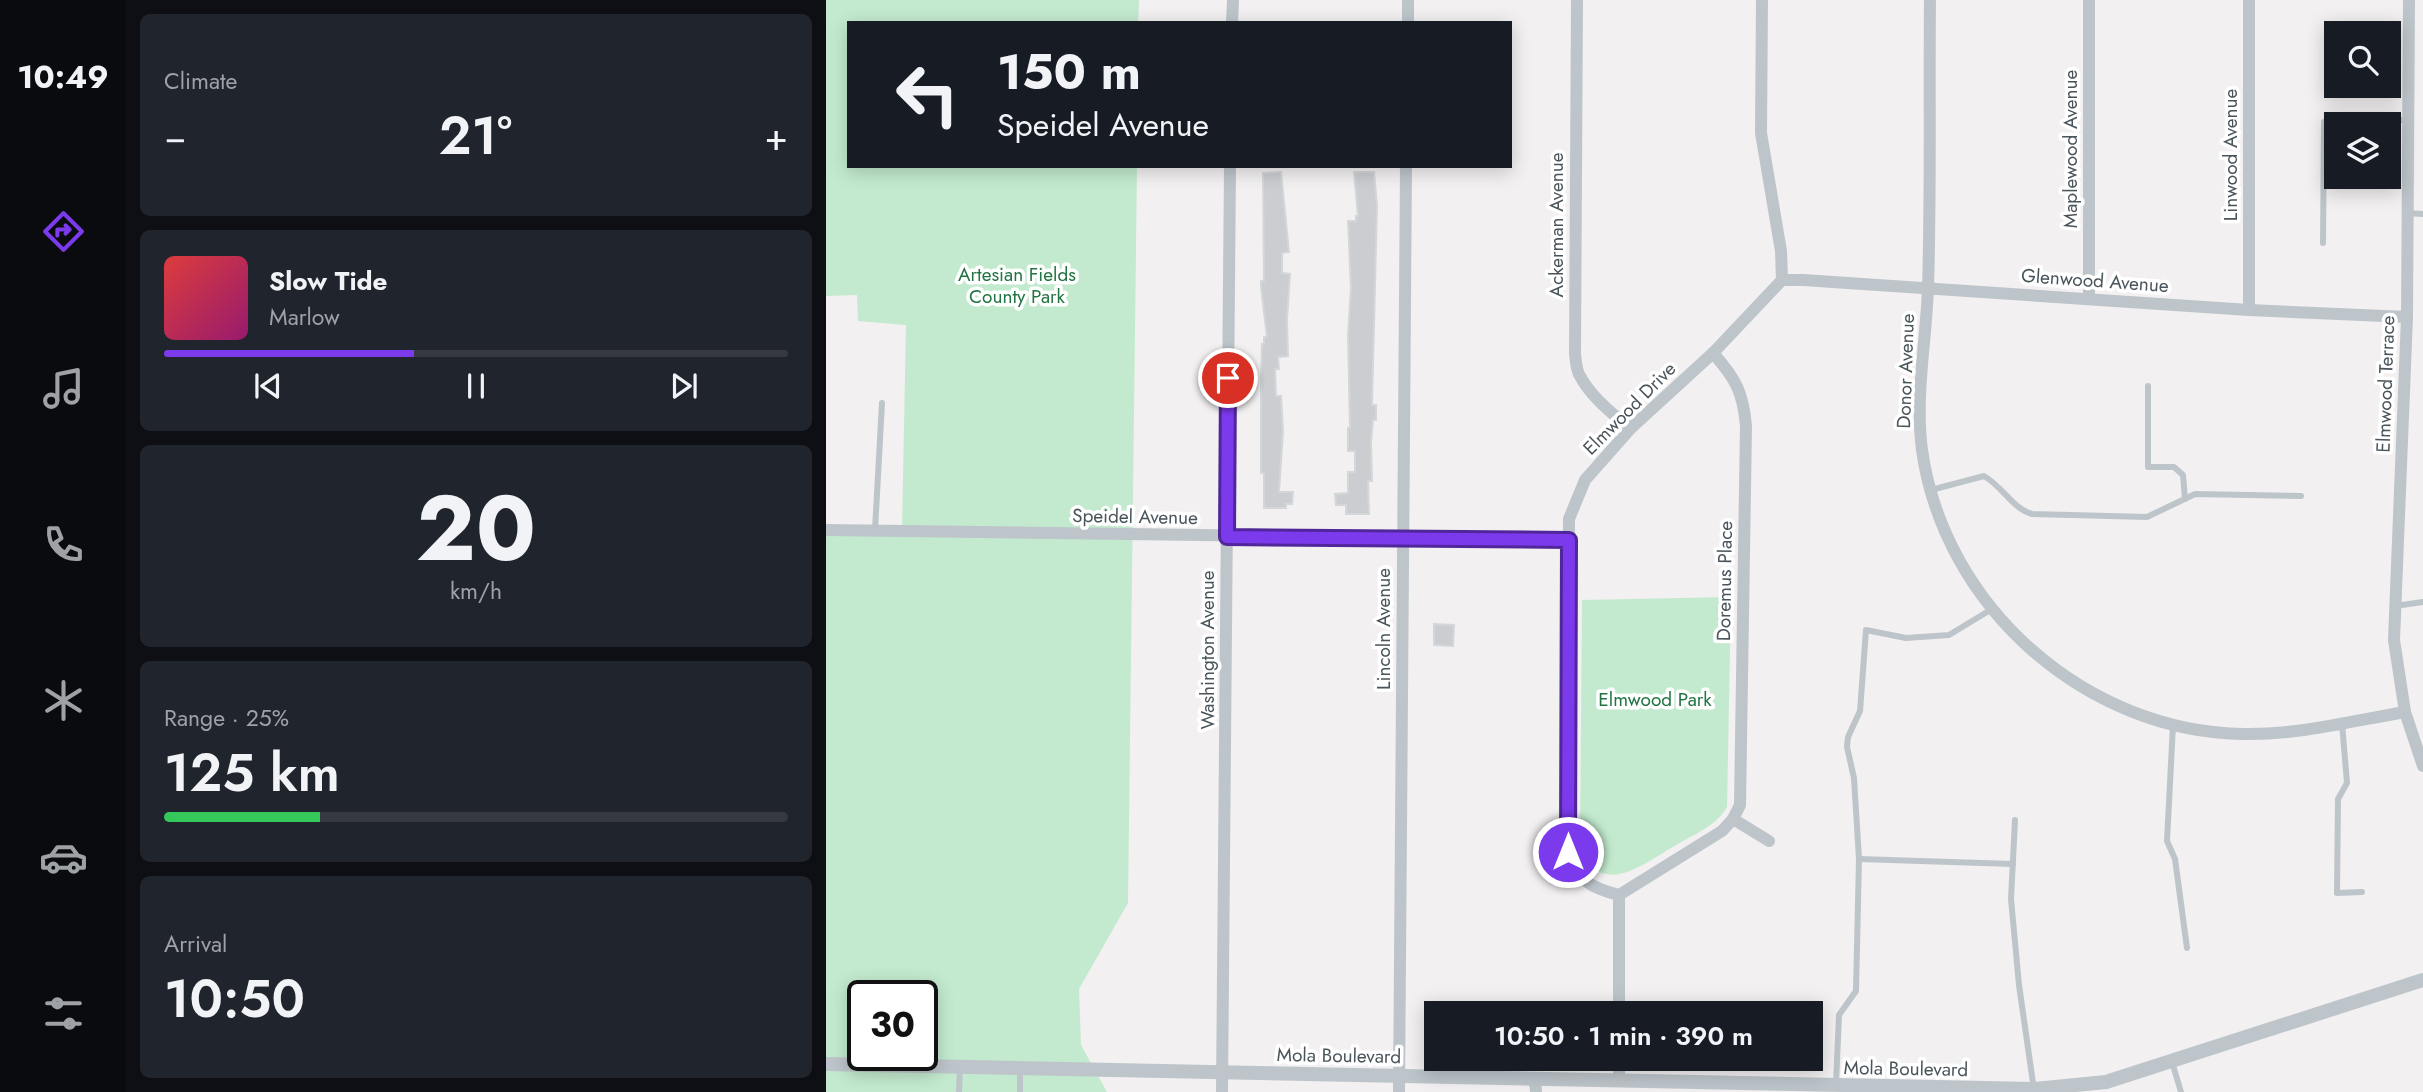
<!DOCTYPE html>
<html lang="en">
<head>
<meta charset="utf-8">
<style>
  :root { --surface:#171b24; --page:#20242c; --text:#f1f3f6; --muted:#9ea1a6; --line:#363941; --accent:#7c3aed }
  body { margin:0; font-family:Jost,sans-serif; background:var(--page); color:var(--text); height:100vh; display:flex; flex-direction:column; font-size:26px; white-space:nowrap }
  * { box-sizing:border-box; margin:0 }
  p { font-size:23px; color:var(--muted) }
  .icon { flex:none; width:38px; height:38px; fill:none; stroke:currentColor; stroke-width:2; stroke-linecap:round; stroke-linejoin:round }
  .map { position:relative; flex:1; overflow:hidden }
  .sheet { display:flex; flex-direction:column; gap:14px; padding:14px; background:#0d0f14; width:700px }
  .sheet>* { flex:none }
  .top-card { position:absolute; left:21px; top:21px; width:665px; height:147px; border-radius:0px; box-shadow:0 4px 18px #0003; background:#171b24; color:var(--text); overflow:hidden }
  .buttons { position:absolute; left:1498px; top:21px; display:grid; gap:14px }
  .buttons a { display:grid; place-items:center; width:77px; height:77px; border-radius:0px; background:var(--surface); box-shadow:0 4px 18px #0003; font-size:35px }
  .speed { position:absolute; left:21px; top:980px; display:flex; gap:14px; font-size:35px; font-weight:700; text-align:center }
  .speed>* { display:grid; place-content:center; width:91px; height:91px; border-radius:50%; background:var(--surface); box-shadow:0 4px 18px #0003; line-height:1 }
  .speed .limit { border:4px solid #111; border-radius:10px; background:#fff; color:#111 }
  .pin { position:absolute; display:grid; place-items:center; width:60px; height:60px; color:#fff; margin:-30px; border:4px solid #fff; border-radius:50%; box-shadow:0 2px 7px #0007 }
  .me { position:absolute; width:77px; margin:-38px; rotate:0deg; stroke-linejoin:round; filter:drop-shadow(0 0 5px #0008) }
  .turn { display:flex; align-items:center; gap:24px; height:147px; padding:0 35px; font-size:32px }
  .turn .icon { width:91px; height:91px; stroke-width:2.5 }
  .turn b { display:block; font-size:49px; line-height:60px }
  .big { font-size:52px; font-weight:600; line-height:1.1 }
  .sheet .tile { flex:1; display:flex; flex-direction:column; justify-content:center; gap:10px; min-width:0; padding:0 24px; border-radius:10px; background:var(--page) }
  .sheet .dial { align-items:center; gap:0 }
  .dial b { font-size:91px; line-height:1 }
  .song { display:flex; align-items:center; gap:21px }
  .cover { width:84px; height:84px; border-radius:10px; background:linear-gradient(135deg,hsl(0 70% 55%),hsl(320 70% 35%)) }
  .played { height:7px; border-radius:4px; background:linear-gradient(90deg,var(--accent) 40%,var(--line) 40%) }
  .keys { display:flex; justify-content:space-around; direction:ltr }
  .heat { display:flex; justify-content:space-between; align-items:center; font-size:38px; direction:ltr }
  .charge { height:10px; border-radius:5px; background:linear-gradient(90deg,#34c759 25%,var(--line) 0) }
  .trip { position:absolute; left:598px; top:1001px; width:399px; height:70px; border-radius:0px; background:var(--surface); box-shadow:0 4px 18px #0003; font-weight:600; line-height:70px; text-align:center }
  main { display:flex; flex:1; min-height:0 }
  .tab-bar { display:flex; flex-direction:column; width:126px; justify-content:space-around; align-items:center; background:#090b0e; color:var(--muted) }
  .tab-bar .icon { width:49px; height:49px }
  .tab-bar .on { color:var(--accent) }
  .tab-bar b { font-size:32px; color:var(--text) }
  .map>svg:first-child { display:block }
</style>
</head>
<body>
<main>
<nav class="tab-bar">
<b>10:49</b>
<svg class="icon on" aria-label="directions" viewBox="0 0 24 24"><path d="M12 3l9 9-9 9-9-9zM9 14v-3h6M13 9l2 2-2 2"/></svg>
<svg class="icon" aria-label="music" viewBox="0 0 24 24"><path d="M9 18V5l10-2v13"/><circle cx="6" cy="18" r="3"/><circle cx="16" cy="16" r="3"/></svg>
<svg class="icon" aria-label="phone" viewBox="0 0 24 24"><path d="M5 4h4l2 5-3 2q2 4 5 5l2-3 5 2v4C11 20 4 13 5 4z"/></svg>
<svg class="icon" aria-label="climate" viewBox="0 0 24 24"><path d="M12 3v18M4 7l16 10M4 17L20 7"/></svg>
<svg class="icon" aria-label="car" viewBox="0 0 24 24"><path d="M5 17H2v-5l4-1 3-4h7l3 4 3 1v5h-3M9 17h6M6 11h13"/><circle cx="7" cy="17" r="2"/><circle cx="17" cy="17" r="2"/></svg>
<svg class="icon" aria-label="filters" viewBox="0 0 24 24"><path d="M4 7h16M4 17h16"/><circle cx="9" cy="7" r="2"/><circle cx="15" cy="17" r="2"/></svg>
</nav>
<section class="sheet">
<div class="tile"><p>Climate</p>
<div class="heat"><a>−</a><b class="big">21°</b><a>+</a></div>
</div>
<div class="tile">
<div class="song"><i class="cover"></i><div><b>Slow Tide</b><p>Marlow</p></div></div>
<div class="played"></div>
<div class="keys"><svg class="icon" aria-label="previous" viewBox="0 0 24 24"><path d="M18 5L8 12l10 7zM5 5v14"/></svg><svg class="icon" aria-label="pause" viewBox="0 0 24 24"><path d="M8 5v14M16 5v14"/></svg><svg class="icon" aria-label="next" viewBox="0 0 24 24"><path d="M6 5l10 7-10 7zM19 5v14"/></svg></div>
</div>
<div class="tile dial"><b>20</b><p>km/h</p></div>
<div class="tile"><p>Range · 25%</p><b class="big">125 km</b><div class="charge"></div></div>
<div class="tile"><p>Arrival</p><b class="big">10:50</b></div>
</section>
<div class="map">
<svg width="1597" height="1092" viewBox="0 0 1597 1092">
  <rect width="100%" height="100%" fill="#f2f0f0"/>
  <g fill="#c3eace" fill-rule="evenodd">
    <path d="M0 0H313L312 23H23V166H311L302 903 253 989 255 1045 281 1092H0V529L76 530 80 325 32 321 31 295 0 296ZM37 996H96V1055H37Z"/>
    <path d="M905 597 901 807C890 826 869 834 850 845 817 864 774 901 754 845L756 600Z"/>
  </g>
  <g fill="#cbcdd1" stroke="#d4d7da" stroke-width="2">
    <path d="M455 172 463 252 456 253V273L464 274 461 319 462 356 452 357 453 369H449L450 396H455L457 431 453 492H467L466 504H460V508H438V473H435V377L436 344H438V337H441L435 287V281H438L437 173Z"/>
    <path d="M528 172H548L551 205 546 405H550V420H547L545 442 546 481H542L543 514H520V505H510L509 494 522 493V472H529V451H522V428H524L522 335 525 288 522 221H530V216H532Z"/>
    <path d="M608 624 628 625 627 646 608 645Z"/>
  </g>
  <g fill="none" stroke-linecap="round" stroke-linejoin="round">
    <g stroke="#bdc5cb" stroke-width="6">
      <path d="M1581 213 1597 214"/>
      <path d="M1497 243 1498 122 1582 120"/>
      <path d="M1322 386V467H1348L1357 475 1359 499"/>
      <path d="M1105 490 1158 476C1176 486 1187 509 1206 514L1321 517 1369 494 1475 496"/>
      <path d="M49 530 56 403"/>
      <path d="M1569 606 1597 602"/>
      <path d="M1516 723 1521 783 1512 799 1511 893 1536 892"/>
      <path d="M1347 725 1341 841 1349 859 1361 948"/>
      <path d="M1189 820 1185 899 1193 985 1208 1090"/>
      <path d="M1033 859 1187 864"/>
      <path d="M1346 1062 1355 1092"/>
      <path d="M1010 1084 1013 1015 1030 991 1033 859 1028 778 1021 747 1022 737 1034 711 1040 630 1080 638 1123 635 1166 609"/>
      <path d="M133 1092 134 1067"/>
      <path d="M194 1092V1069"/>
    </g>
    <g stroke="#bdc5cb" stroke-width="12">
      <path d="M751 0 749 354C750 361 750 370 754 376 764 395 787 415 805 428"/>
      <path d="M1104 0C1103 96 1105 192 1102 288 1100 342 1089 396 1096 450 1118 607 1260 732 1418 734 1473 735 1526 721 1579 712"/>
      <path d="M1423 0V310"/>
      <path d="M1583 0 1581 317 1568 640 1579 712 1597 766"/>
      <path d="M406 23 407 0"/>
      <path d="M582 23V0"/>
      <path d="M956 280H977L1423 310 1581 317"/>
      <path d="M1263 298V0"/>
      <path d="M0 530 743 540"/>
      <path d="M907 819 943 841"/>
      <path d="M793 895 896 831 907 819 914 805 920 426C917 392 910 379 887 353"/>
      <path d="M793 1013V895C765 888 752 881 742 852L743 519 759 480 805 428 887 353 956 280 955 251 935 133 936 0"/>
      <path d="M793 1059V1079"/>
      <path d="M709 1080 710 1092"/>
      <path d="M396 1092 404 166"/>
      <path d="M573 1092 580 166"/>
    </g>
    <path stroke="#bdc5cb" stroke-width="14" d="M0 1064 1209 1089 1280 1082 1597 980"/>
  </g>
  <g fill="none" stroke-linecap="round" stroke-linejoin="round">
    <g stroke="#51269a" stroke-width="18">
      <path id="route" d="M402 378 401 537 743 540 742 852"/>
    </g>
    <use href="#route" stroke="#7c3aed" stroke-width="12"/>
  </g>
  <g text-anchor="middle" stroke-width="7" stroke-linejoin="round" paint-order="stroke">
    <g font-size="19" fill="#4a545b" stroke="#fff">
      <text transform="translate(1244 149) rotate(-90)" y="7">Maplewood Avenue</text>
      <text transform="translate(1404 155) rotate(-90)" y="7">Linwood Avenue</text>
      <text transform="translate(730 225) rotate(-90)" y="7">Ackerman Avenue</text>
      <text transform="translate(1269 280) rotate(4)" y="7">Glenwood Avenue</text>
      <text transform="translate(1079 371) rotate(-88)" y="7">Donor Avenue</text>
      <text transform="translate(1559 384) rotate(-88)" y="7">Elmwood Terrace</text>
      <text transform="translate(803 408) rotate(-45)" y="7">Elmwood Drive</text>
      <text transform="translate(309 516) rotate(1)" y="7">Speidel Avenue</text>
      <text transform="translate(898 581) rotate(-89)" y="7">Doremus Place</text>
      <text transform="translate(557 629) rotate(-90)" y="7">Lincoln Avenue</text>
      <text transform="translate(381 650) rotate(-90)" y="7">Washington Avenue</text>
      <text transform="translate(513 1055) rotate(1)" y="7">Mola Boulevard</text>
      <text transform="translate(1080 1068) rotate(1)" y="7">Mola Boulevard</text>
    </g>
    <g font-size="19" fill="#227442" stroke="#fff">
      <text x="191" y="281">Artesian Fields<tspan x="191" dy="22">County Park</tspan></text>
      <text x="829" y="706">Elmwood Park</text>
    </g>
  </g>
</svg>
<div class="buttons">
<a><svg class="icon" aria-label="search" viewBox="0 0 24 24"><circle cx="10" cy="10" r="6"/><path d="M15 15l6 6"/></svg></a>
<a><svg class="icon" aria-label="layers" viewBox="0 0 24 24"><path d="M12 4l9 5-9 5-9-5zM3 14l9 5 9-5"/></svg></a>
</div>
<div class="speed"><div class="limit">30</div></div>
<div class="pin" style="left:402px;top:378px;background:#d93025"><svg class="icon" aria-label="arrive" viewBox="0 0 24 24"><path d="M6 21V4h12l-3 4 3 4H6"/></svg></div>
<svg class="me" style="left:742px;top:852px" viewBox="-20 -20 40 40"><circle r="17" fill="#7c3aed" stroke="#fff" stroke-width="3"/><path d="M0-11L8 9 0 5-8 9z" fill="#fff"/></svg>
<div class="trip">10:50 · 1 min · 390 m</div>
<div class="top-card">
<div class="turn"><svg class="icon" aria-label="left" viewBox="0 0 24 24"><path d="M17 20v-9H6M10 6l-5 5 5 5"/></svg><div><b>150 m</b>Speidel Avenue</div></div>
</div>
</div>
</main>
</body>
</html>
